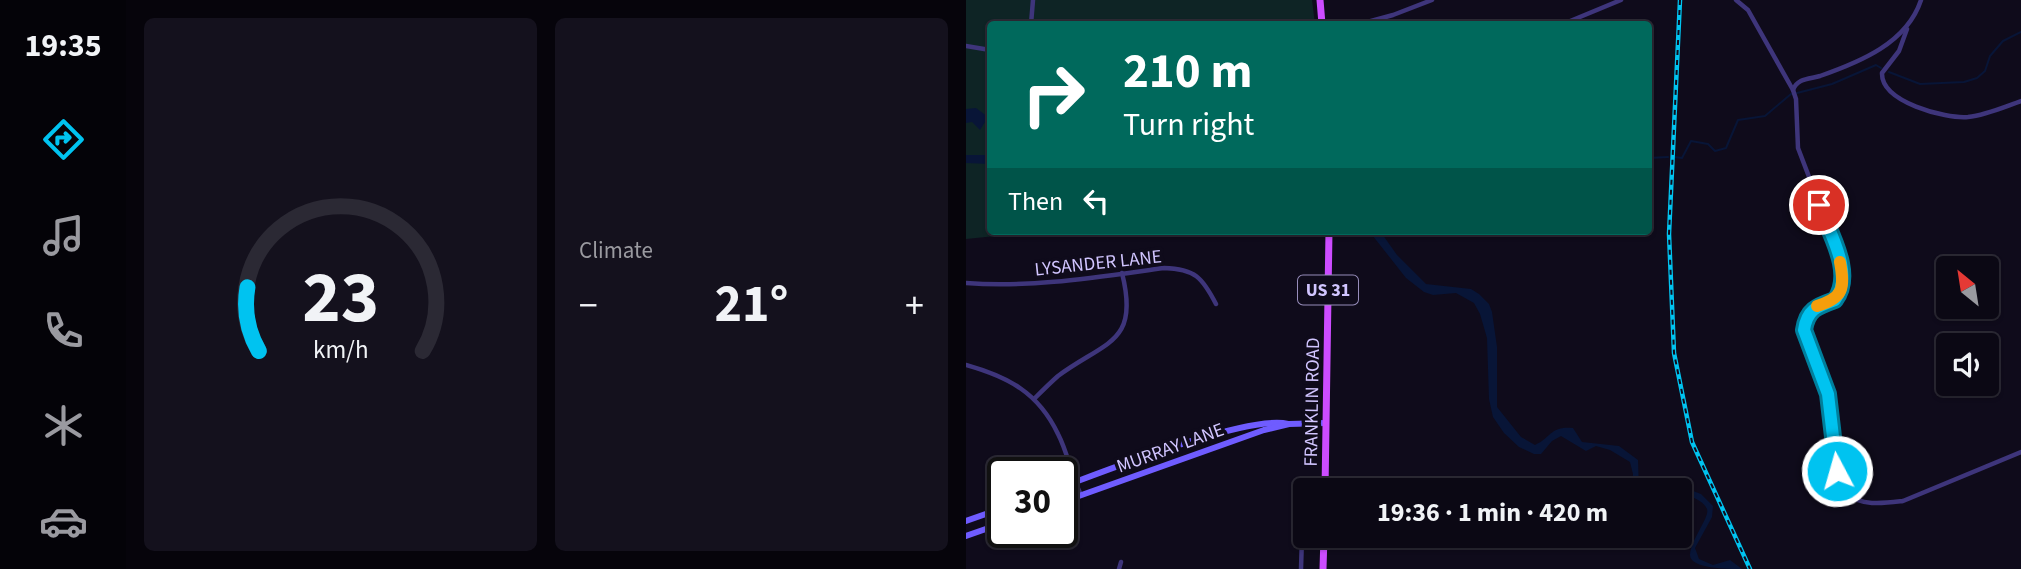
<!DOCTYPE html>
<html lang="en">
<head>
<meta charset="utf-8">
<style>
  :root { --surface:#0b0814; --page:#14111d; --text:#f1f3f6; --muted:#9a9aa0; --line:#2b2934; --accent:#00c3f0 }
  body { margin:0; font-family:"Source Sans 3",sans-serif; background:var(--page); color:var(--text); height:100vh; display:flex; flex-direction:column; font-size:26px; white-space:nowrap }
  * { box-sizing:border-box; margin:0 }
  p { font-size:23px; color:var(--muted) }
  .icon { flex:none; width:38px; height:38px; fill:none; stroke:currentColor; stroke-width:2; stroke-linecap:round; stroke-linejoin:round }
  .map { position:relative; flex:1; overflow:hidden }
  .details { display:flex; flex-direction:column; gap:18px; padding:18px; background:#06040b; width:840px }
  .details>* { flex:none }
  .top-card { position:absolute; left:21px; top:21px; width:665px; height:214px; border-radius:7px; box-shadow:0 2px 5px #0004,0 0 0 2px var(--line); background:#00695c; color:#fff; overflow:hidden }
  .needle { width:46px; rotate:330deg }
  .tools { position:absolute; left:970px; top:256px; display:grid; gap:14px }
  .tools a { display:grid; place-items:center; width:63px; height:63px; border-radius:7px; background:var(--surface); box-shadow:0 2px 5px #0004,0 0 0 2px var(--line); font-size:35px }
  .speed { position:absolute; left:21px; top:457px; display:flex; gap:14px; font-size:35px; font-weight:700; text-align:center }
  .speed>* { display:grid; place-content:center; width:91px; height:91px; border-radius:50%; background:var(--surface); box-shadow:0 2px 5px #0004,0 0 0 2px var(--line); line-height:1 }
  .speed .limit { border:4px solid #111; border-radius:10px; background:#fff; color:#111 }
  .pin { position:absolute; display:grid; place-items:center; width:60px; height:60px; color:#fff; margin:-30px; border:4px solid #fff; border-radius:50%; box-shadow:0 2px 7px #0007 }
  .me { position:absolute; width:77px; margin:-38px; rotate:354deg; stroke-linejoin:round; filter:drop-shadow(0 0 5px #0008) }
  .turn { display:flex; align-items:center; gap:24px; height:147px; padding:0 21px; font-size:32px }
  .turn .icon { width:91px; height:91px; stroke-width:2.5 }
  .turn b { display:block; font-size:49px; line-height:60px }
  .then { display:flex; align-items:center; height:66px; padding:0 21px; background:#0003; gap:14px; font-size:26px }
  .big { font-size:52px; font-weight:700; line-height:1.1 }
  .details .tile { flex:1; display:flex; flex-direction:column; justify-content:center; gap:10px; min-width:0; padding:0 24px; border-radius:10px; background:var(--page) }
  .details .dial { align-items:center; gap:0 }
  .dial svg { height:182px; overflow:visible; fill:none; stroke:var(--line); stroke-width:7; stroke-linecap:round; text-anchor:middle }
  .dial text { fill:var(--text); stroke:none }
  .heat { display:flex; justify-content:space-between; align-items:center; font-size:38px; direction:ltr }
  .details .tiles { flex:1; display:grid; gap:18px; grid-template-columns:repeat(2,1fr) }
  .trip { position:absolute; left:327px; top:478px; width:399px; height:70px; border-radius:7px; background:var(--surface); box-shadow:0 2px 5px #0004,0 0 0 2px var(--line); font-weight:700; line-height:70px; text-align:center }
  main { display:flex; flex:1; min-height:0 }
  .dock { display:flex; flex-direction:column; width:126px; justify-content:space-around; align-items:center; background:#040308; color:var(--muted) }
  .dock .icon { width:49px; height:49px }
  .dock .active { color:var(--accent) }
  .dock b { font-size:32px; color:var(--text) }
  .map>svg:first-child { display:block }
</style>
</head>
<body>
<main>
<nav class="dock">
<b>19:35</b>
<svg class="icon active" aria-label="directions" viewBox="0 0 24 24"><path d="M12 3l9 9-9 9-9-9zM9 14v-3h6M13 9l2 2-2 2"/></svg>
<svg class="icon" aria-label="music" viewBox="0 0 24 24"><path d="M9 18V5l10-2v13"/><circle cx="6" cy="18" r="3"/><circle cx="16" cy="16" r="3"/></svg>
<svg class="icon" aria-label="phone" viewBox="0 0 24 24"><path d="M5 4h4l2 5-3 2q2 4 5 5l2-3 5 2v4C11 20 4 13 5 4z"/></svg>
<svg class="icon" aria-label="climate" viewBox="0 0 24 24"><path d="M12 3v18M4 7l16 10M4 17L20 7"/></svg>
<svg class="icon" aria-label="car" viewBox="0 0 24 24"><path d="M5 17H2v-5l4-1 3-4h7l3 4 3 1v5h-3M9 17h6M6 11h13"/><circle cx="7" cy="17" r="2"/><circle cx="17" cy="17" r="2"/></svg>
</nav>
<section class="details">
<div class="tiles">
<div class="tile dial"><svg viewBox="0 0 100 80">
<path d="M14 69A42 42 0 1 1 86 69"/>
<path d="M14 69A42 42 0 0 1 9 41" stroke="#00c3f0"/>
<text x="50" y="56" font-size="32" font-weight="700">23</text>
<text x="50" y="72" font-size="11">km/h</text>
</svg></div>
<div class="tile"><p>Climate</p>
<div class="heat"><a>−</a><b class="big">21°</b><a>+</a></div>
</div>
</div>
</section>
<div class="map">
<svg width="1055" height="569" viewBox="0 0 1055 569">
  <rect width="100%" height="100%" fill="#0f0b1b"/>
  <path fill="#0e2425" d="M0 0H346L349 24H24V231H80L0 239Z"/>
  <g fill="#081537">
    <path d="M10 108 22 117 14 130 6 122 0 123V109Z"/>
    <path d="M0 155H24V164L0 163Z"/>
    <path d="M403 231H414L431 255 460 284 505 289 513 294 523 304 526 312 531 347V407L555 437 569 445C586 437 584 426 607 428L616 442 653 446 672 460 673 490H666L667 474 664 462 644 450 630 446 620 451 595 436 586 441 575 454H568L553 447 538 433 527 417 523 399 521 338 514 314 508 303 490 293 467 295 458 292 440 278Z"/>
    <path d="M719 488 735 494 747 506 746 517 729 548 733 559 747 565 764 560 776 569C762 569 724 569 724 555 725 539 744 517 741 509 738 502 730 499 724 496L714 498V491Z"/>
  </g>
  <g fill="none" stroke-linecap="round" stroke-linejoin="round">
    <g stroke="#081537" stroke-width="2">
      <path d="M923 72 954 84 998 82 1011 78 1019 71 1024 56 1037 41 1055 32"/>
      <path d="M831 93 866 84 910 65 915 68"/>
      <path d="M709 157 716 158 725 141 742 144 749 151 760 148 772 120 799 116 825 94"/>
      <path d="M682 158 702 157"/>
    </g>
    <g stroke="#3e357b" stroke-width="4.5">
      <path d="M770 0 782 10 827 90"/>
      <path d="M955 0C941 43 894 62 854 76 844 79 831 78 827 90L830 99 832 148 874 258C885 322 849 287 839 324 834 342 857 376 862 394 869 421 862 472 881 493 894 507 920 503 937 501L1055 452"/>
      <path d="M65 24 67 0"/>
      <path d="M394 24 427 15 466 0"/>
      <path d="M597 24 655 0"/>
      <path d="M941 29 933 51 916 73C915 102 979 119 1002 117 1020 115 1038 107 1055 101"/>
      <path d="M0 46 24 50"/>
      <path d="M0 283C67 288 132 277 198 268 229 269 236 277 250 304"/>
      <path d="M0 365C42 377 72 392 92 434 102 453 105 475 115 495"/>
      <path d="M68 399C76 391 84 383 92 376 139 341 174 344 156 273"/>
      <path d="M153 569 155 562"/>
      <path d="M335 569 336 537"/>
    </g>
    <g stroke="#6f5cff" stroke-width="6">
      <path d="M96 487C139 471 283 414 322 424"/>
      <path d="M96 502 298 430 323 424 360 423"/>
      <path d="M0 521 37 508"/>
      <path d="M0 536 37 523"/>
    </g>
    <g stroke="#cc4cff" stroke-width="7">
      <path d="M354 0 356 24"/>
      <path d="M359 490 363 231"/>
      <path d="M357 569 358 536"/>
    </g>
    <g stroke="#00c3f0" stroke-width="4.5">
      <path id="rail" d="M714 0 703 234 708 353 726 442 784 569"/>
    </g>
    <use href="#rail" stroke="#0f0b1b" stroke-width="2" stroke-dasharray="5" stroke-linecap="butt"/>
  </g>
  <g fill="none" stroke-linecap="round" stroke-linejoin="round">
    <g stroke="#007f9c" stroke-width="18">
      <path id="route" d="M853 205C863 232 889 273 869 300 852 306 841 309 838 330L862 394 871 471"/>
    </g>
    <use href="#route" stroke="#00c3f0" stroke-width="12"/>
    <path stroke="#f59e0b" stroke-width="12" d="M851 306C877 298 879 289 874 262"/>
  </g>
  <g text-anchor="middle" stroke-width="7" stroke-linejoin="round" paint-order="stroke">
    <rect fill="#0f0b1b" stroke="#978dbb" stroke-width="2" x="332" y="275.5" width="60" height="29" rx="5"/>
    <g font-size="18" font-weight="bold" fill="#d1c5ff">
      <text x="362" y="296">US 31</text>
    </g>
    <g font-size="19" fill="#d1c5ff" stroke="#0f0b1b">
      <text transform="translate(132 262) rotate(-6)" y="7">LYSANDER LANE</text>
      <text transform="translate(345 402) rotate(-89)" y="7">FRANKLIN ROAD</text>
      <text transform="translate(204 447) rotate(-20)" y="7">MURRAY LANE</text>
    </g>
  </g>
</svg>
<div class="tools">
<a><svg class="needle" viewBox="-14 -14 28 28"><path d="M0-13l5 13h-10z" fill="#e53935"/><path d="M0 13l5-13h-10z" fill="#9a9aa0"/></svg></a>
<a><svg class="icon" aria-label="sound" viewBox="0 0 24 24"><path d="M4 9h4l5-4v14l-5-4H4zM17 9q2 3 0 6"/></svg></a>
</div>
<div class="speed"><div class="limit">30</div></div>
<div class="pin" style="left:853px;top:205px;background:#d93025"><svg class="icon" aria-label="arrive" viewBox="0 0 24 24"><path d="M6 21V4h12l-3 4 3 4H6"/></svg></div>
<svg class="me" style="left:871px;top:471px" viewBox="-20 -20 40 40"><circle r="17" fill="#00c3f0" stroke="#fff" stroke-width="3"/><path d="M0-11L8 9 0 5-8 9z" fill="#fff"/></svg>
<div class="trip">19:36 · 1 min · 420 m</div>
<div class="top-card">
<div class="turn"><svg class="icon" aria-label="right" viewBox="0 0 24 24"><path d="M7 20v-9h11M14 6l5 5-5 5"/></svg><div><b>210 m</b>Turn right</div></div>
<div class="then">Then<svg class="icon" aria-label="left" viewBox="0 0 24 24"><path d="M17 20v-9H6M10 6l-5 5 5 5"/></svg></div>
</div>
</div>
</main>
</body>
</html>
